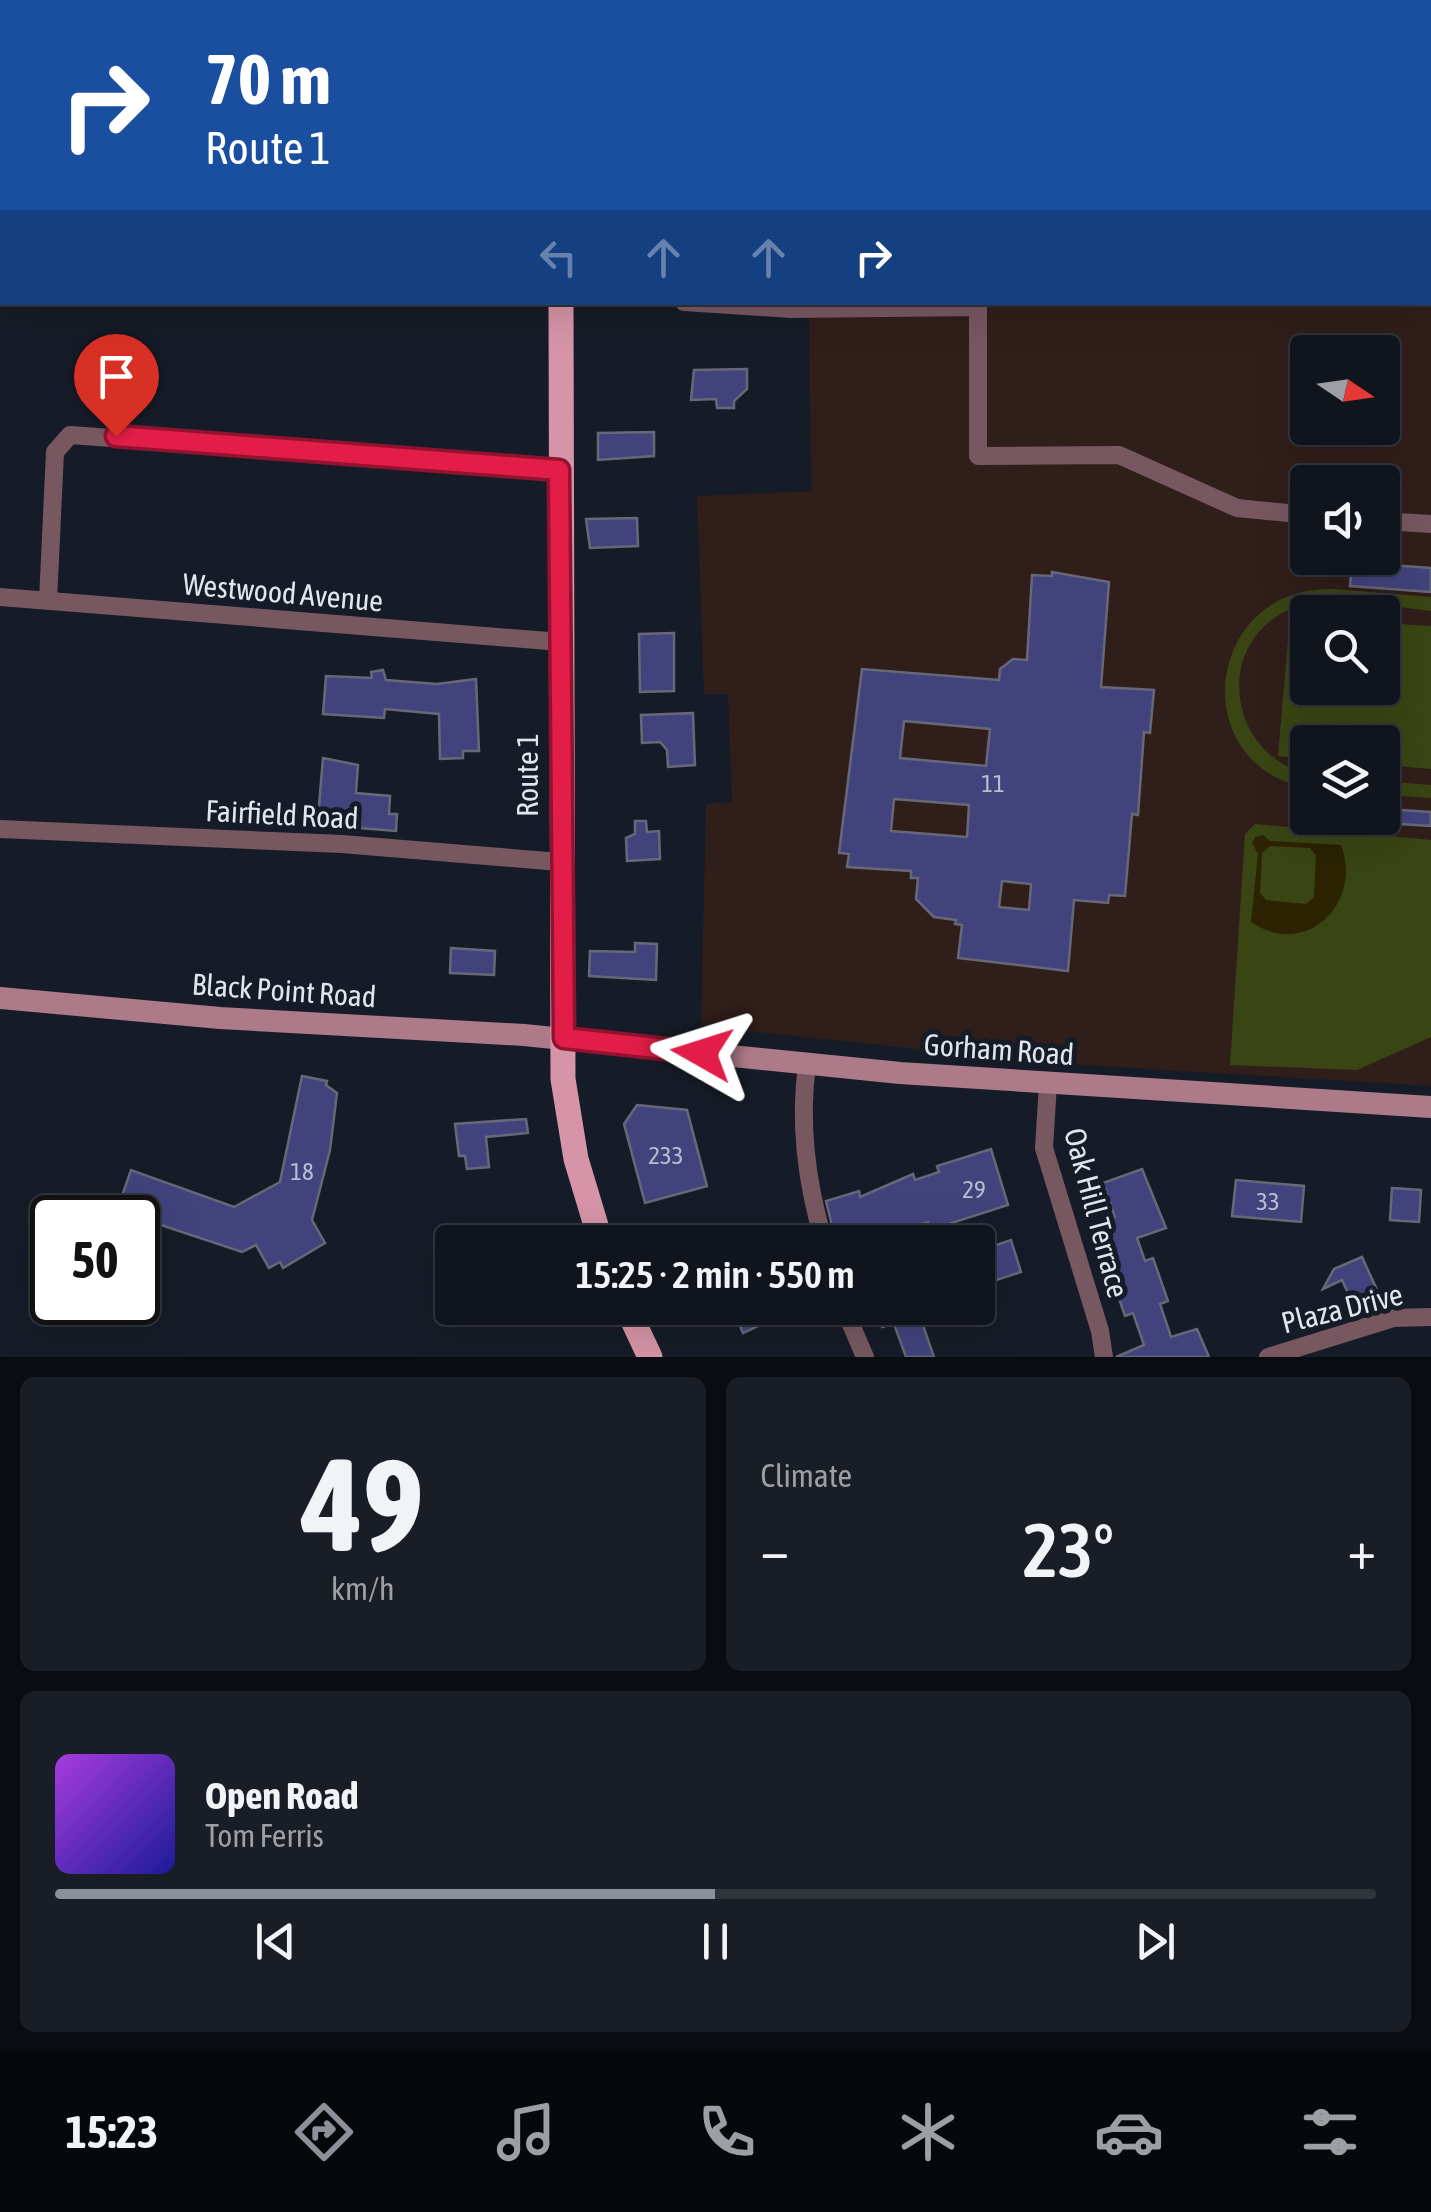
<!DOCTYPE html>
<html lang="en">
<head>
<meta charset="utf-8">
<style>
  :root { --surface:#10151d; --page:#191e26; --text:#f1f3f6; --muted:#9c9fa4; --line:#30343b; --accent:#8c9099 }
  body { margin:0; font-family:"Asap Condensed",sans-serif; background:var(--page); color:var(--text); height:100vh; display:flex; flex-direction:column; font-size:38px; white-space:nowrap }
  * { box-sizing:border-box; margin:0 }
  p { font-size:32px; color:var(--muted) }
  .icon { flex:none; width:55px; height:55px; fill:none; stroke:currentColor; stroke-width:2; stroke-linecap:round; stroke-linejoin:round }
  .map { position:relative; height:1357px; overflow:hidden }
  .drawer { display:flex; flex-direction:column; gap:20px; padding:20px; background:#090c10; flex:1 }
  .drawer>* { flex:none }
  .banner { position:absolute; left:0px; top:0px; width:1432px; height:305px; box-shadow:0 10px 40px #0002,0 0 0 2px var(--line); background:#1a4fa0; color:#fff; overflow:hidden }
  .needle { width:65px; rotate:103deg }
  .tools { position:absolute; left:1290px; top:335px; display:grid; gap:20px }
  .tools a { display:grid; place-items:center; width:110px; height:110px; border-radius:10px; background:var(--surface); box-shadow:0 10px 40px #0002,0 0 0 2px var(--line); font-size:50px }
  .speed { position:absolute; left:30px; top:1195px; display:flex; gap:20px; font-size:50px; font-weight:700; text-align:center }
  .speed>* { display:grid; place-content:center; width:130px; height:130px; border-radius:50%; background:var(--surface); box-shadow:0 10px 40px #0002,0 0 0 2px var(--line); line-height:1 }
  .speed .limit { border:5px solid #111; border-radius:15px; background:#fff; color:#111 }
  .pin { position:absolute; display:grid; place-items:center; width:85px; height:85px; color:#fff; margin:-102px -42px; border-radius:50% 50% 50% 0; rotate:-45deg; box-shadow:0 0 10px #0007 }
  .pin .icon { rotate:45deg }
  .me { position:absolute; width:110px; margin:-55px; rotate:276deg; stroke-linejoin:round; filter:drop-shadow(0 0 8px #0008) }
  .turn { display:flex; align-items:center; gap:35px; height:210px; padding:0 40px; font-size:45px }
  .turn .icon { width:130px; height:130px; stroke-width:2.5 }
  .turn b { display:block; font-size:70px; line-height:85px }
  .lanes { display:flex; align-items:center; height:95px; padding:0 40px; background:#0003; justify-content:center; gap:50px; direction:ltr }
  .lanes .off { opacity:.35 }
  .big { font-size:75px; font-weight:600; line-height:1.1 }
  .drawer .widget { flex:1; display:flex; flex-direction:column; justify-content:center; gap:15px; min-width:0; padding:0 35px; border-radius:15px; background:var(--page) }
  .drawer .dial { align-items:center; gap:0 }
  .dial b { font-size:130px; line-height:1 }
  .song { display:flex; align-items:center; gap:30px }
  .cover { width:120px; height:120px; border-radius:15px; background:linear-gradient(135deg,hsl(280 70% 55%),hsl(240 70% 35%)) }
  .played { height:10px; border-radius:5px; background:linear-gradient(90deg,var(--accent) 50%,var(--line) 50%) }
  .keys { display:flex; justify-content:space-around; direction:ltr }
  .heat { display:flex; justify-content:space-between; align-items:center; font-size:55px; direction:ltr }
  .drawer .tiles { flex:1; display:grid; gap:20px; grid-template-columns:1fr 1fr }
  .widget:last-child { grid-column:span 2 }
  .trip { position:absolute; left:435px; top:1225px; width:560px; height:100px; border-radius:10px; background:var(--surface); box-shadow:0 10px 40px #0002,0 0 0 2px var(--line); font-weight:600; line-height:100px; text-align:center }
  .dock { display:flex; height:160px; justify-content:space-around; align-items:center; background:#06080c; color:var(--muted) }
  .dock .icon { width:70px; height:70px }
  .dock .active { color:var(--accent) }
  .dock b { font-size:45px; color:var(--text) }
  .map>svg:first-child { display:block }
</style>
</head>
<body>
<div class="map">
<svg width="1431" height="1357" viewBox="0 0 1431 1357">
  <rect width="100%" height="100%" fill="#161c27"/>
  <path fill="#301e1a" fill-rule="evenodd" d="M1431 156V1086L1050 1063 701 1026 706 804 732 802 728 694H704L697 496 811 491 809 303 1430 302ZM1308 352H1382V428H1308ZM1308 482H1382V558H1308ZM1308 612H1382V688H1308ZM1308 742H1382V818H1308Z"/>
  <g fill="#3a4514">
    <path d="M793 0H1274V2Z"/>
    <path d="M1333 589 1431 597V611C1390 607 1333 592 1293 608 1212 641 1227 753 1307 774V788C1184 764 1205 586 1333 589Z"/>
    <path d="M1290 616 1307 617 1308 688H1382L1383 623 1431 626V769L1383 765 1382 742H1308L1307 759 1278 756Z"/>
    <path d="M1382 781 1431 785V798L1383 795Z"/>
    <path d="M1255 824 1431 840V1037L1357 1070 1230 1065 1245 834Z"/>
  </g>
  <path fill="#2b2302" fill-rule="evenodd" d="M1263 835 1270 841 1341 845C1363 902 1307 960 1251 922L1258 854 1252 843 1255 837ZM1270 846 1310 848 1316 856 1314 897 1306 904 1266 900 1260 893 1262 853Z"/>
  <g fill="#42437d" stroke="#676877" stroke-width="2.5" fill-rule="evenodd">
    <path d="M747 369V389L734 401V408H717L716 399 691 400 694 370Z"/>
    <path d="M654 432V456L598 460V433Z"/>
    <path d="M637 518 638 546 590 548 586 519Z"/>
    <path d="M1352 562 1431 568V592L1350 586Z"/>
    <path d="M1052 572 1109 582 1101 687 1154 690 1150 733 1144 732 1138 815 1132 814 1125 896 1109 895 1108 903 1074 900 1068 971 958 958 962 925 955 924 956 920 934 917 916 899 918 878H911V871L847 867 849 854 839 853 862 669 999 680 1000 669 1013 659 1027 660 1032 575 1052 576ZM904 721 990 729 986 766 900 758ZM894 799 969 805 967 837 891 831ZM1002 881 1031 884 1029 910 999 907Z"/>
    <path d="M674 633V691L640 692 639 634Z"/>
    <path d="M383 670 386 680 437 684 476 679 479 751H463V758L440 759 439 714 385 709 384 718 323 714 326 676 372 678 371 672Z"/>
    <path d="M693 713 695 765 668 767 667 750 660 742 642 743 641 715Z"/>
    <path d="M323 758 358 765 356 793 390 796 389 814H397L396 831 334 826V818L318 817Z"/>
    <path d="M1401 810 1431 812V826L1400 824Z"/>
    <path d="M635 821H646L647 832 659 831 660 859 627 861 626 838 635 834Z"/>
    <path d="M635 943 657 944 656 980 589 976 590 951 635 952Z"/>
    <path d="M451 948 495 951 494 975 450 973Z"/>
    <path d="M302 1076 327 1081 326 1085 337 1093 330 1150 312 1220 325 1243 283 1268 280 1262 269 1268 256 1245 242 1252 161 1225 127 1209 130 1203 123 1193 131 1170 234 1207 280 1182Z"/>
    <path d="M637 1105 687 1110 707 1186 645 1203 624 1124Z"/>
    <path d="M526 1119 528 1133 486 1137 489 1167 467 1169 465 1156H459L455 1124Z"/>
    <path d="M991 1149 1008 1205 930 1230 928 1222 897 1232 896 1226 872 1234 875 1242H836L826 1201 859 1191 860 1197 913 1174 915 1180 939 1172 937 1166Z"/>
    <path d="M1142 1169 1166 1228 1137 1238 1145 1261 1153 1258 1168 1301 1160 1304 1171 1337 1197 1329 1209 1357H1116L1144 1345 1133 1313 1125 1316 1110 1273 1118 1271 1107 1238 1096 1241 1091 1226 1115 1217 1103 1183Z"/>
    <path d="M1236 1180 1304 1186 1301 1222 1232 1216Z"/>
    <path d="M1392 1188 1421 1190 1419 1222 1390 1220Z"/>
    <path d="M1011 1240 1021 1272 978 1286V1251Z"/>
    <path d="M1362 1257 1378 1292 1353 1304 1342 1280 1323 1289 1334 1269Z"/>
    <path d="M732 1308H798L743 1333Z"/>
    <path d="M876 1308H917L934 1357H906L894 1324 882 1327Z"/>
  </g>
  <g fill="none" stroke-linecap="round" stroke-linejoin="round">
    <g stroke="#775861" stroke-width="18">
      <path d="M1176 2 1180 0"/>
      <path d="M0 254H2"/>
      <path d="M684 302 791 309 978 307V456L1119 455 1237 508 1308 515"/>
      <path d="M1382 521 1431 524"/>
      <path d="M0 597 561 642"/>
      <path d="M48 601 55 452 70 435 559 470"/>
      <path d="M0 829 342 844 560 862"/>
      <path d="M807 1065C799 1124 807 1185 824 1242"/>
      <path d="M1048 1084 1044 1148 1100 1331 1104 1357"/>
      <path d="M844 1308 865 1357"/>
      <path d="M1268 1357 1394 1318 1431 1317"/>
    </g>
    <path stroke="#ac7a88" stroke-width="22" d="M0 998 220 1018 524 1035 900 1073 1431 1107"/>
    <g stroke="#d594a7" stroke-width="25">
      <path d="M565 2V0"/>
      <path d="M561 302 563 1079 576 1159 601 1242"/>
      <path d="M627 1308 650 1357"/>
    </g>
  </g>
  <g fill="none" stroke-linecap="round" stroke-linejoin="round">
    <g stroke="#92132f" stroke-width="25">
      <path id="route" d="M116 436 559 470 564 1038 702 1053"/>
    </g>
    <use href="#route" stroke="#e11d48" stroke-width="18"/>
  </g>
  <g text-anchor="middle" stroke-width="10" stroke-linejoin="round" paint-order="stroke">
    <g font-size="25" fill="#b9bdd1">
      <text x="993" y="792">11</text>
      <text x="666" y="1164">233</text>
      <text x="302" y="1180">18</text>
      <text x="974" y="1198">29</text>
      <text x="1268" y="1210">33</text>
    </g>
    <g font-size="30" fill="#e1e6ed" stroke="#161c27">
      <text transform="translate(283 593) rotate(5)" y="10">Westwood Avenue</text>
      <text transform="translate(528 775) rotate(-90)" y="10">Route 1</text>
      <text transform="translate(282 815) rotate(3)" y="10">Fairfield Road</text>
      <text transform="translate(284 991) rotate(4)" y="10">Black Point Road</text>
      <text transform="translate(999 1050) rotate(4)" y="10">Gorham Road</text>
      <text transform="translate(1096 1213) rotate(75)" y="10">Oak Hill Terrace</text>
      <text transform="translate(1342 1309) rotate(-14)" y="10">Plaza Drive</text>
    </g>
  </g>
</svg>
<div class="tools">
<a><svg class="needle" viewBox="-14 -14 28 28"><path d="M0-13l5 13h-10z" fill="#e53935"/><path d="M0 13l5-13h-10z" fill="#9c9fa4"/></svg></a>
<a><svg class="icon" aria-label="sound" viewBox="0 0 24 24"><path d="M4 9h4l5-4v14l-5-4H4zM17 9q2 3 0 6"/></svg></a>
<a><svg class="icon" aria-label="search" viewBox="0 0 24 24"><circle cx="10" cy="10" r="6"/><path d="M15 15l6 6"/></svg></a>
<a><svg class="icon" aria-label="layers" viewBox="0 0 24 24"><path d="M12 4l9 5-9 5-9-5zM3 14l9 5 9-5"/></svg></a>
</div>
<div class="speed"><div class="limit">50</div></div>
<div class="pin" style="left:116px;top:436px;background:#d93025"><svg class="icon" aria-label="arrive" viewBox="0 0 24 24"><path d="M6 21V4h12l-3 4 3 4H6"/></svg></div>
<svg class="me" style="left:702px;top:1053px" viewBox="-20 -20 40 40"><path d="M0-17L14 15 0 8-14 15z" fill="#e11d48" stroke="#fff" stroke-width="4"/></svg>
<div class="trip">15:25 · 2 min · 550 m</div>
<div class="banner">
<div class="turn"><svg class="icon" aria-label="right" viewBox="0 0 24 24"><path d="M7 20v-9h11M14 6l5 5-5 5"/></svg><div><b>70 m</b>Route 1</div></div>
<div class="lanes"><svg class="icon off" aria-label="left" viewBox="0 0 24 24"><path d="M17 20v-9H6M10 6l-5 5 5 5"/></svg><svg class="icon off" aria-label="ahead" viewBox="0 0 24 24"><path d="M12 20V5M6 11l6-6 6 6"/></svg><svg class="icon off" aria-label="ahead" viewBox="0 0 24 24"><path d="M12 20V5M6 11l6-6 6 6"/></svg><svg class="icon" aria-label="right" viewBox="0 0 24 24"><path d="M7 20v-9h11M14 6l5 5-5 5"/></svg></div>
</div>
</div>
<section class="drawer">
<div class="tiles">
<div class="widget dial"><b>49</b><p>km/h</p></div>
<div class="widget"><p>Climate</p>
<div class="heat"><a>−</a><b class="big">23°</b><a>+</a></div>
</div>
<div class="widget">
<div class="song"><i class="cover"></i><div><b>Open Road</b><p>Tom Ferris</p></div></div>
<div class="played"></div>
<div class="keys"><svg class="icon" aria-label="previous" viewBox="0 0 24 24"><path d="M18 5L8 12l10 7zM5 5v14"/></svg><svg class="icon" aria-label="pause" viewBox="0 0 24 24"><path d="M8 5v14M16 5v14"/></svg><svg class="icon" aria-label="next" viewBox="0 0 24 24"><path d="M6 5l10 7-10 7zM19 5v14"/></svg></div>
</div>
</div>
</section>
<nav class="dock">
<b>15:23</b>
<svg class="icon active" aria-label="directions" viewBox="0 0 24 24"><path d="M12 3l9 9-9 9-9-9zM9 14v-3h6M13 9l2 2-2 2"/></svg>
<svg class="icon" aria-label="music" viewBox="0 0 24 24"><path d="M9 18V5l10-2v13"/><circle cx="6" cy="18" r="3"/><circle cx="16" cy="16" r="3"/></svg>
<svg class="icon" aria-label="phone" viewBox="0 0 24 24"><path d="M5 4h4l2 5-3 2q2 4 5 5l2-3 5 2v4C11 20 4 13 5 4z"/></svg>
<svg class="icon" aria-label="climate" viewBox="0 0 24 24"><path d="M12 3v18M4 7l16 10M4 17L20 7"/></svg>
<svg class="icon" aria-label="car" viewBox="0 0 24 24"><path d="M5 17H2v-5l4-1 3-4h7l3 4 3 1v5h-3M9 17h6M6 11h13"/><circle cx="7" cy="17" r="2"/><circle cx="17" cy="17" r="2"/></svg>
<svg class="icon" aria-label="filters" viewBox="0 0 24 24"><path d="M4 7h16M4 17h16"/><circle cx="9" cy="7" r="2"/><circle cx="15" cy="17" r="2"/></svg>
</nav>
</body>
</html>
